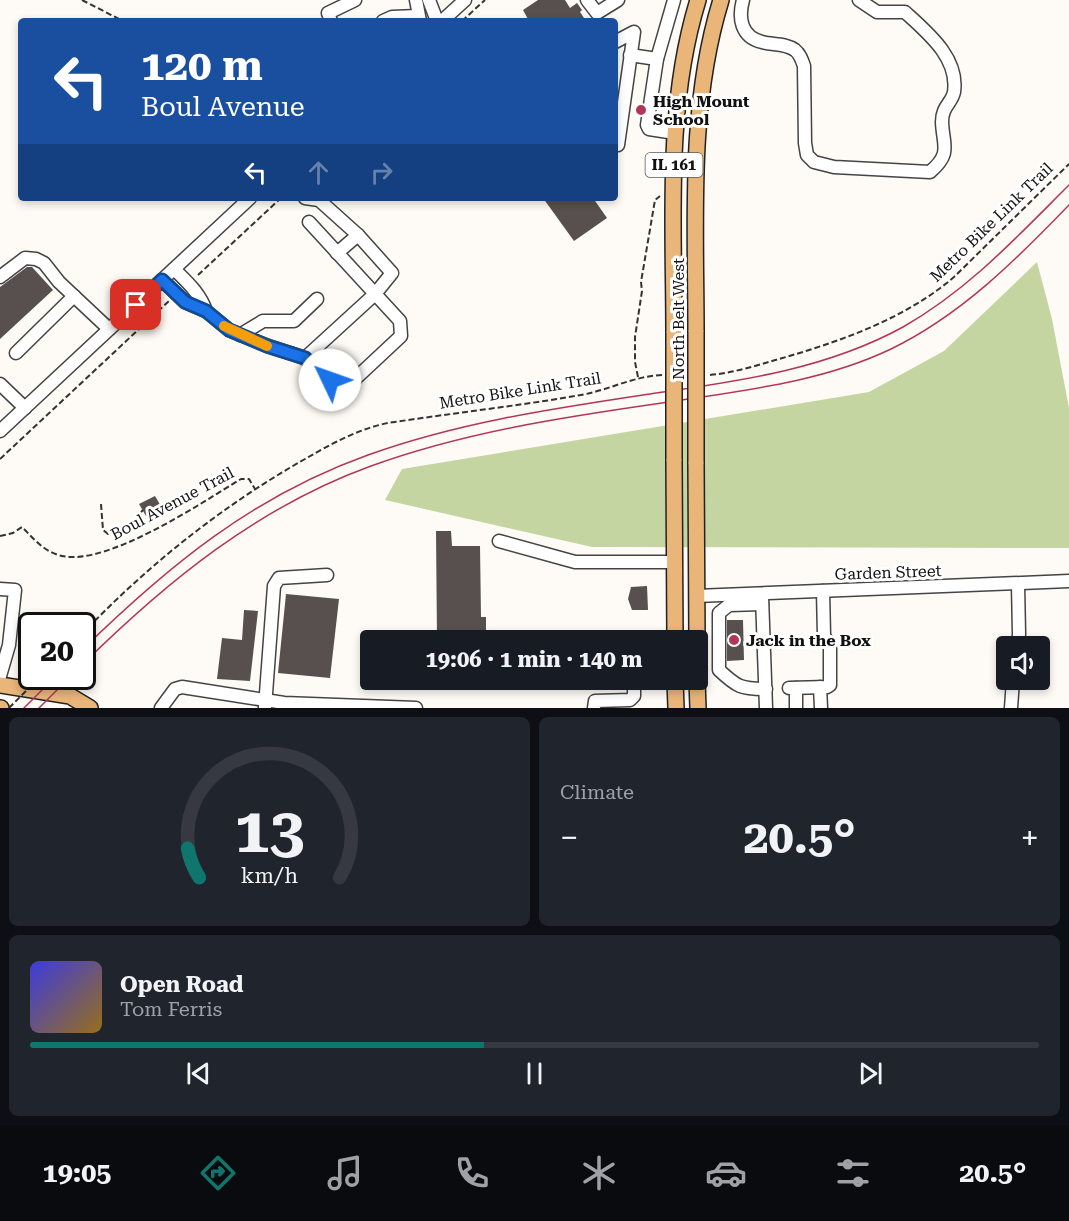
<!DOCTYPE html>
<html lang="en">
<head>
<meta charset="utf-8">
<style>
  :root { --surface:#171b24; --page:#20242c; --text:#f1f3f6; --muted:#9ea1a6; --line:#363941; --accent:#0f766e }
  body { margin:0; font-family:"Roboto Serif",serif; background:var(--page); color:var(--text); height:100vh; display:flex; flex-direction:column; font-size:22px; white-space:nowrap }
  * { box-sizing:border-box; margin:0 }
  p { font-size:20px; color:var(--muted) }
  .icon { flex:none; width:33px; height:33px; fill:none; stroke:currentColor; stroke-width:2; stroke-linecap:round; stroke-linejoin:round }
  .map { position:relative; height:708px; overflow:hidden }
  .sheet { display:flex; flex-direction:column; gap:9px; padding:9px; background:#0d0f14; flex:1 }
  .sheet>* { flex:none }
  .top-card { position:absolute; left:18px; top:18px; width:600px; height:183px; border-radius:6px; box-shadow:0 3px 9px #0003; background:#1a4fa0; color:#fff; overflow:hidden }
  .tools { position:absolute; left:996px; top:636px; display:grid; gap:12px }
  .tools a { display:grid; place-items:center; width:54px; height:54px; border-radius:6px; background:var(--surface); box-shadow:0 3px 9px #0003; font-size:30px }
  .speed { position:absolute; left:18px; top:612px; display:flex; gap:12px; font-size:30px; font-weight:700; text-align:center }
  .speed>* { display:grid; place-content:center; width:78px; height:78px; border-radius:50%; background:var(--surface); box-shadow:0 3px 9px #0003; line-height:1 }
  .speed .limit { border:3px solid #111; border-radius:9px; background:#fff; color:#111 }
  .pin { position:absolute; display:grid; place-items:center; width:51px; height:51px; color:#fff; margin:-26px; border-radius:12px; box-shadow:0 3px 9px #0006 }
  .me { position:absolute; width:66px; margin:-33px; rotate:312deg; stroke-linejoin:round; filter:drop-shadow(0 0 4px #0008) }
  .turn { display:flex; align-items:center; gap:21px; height:126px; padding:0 24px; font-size:27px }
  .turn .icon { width:78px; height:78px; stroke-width:2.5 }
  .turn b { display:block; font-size:42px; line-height:51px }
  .lanes { display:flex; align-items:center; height:57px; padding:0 24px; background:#0003; justify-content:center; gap:30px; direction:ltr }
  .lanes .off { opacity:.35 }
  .big { font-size:45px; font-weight:700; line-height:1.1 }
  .sheet .tile { flex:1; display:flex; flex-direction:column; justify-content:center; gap:9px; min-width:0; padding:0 21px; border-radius:9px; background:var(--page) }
  .sheet .dial { align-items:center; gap:0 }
  .dial svg { height:156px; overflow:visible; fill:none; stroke:var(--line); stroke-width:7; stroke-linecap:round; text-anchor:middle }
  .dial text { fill:var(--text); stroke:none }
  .song { display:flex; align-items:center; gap:18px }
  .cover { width:72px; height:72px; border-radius:9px; background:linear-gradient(135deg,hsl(240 70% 55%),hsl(40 70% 35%)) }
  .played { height:6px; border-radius:3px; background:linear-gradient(90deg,var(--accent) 45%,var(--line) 45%) }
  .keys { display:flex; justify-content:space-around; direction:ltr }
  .heat { display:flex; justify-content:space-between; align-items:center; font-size:33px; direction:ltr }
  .sheet .tiles { flex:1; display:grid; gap:9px; grid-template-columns:1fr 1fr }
  .tile:last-child { grid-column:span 2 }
  .trip { position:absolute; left:360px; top:630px; width:348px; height:60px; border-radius:6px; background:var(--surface); box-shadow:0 3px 9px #0003; font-weight:700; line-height:60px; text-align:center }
  .menu { display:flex; height:96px; justify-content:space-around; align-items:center; background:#090b0e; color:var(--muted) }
  .menu .icon { width:42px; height:42px }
  .menu .active { color:var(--accent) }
  .menu b { font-size:27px; color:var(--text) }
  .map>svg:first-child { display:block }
</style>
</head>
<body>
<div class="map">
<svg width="1069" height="708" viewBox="0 0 1069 708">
  <rect width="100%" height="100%" fill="#fefaf5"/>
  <path fill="#c5d5a2" d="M1037 262 1052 319 1069 408V548L592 547 385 500 402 469 869 392 944 351Z"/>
  <g fill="#58504e">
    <path d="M538 0H565L570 8 577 3 582 10 580 12 586 21H529L523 10Z"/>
    <path d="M543 198H593L607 218 574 241Z"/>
    <path d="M27 267H32L53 290 0 339V287Z"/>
    <path d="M155 496 162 508 146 516 139 504Z"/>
    <path d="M436 531H451L452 546H480L481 617H486V640H437Z"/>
    <path d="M647 586 648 610H632L628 599 631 587Z"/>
    <path d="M286 594 339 599 330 678 278 673Z"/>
    <path d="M244 610 258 611 250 681 217 679 222 638 242 640Z"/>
    <path d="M727 620H743L744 660 727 661Z"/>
  </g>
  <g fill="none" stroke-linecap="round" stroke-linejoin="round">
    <g stroke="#444" stroke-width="15">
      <g id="minor">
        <path d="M416 0 420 21"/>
        <path d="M429 0 437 21"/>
        <path d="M587 0 597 13 618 0"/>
        <path d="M674 0 657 59 647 125 649 129 675 133"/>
        <path d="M743 0C738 18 741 37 762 42 773 45 785 43 795 50 800 54 802 60 804 66L805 143 807 155 814 162 834 167 930 172C952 153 943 146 942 122 942 106 952 103 954 92 959 58 928 33 905 12H877L859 0"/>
        <path d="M331 21 328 13 355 0"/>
        <path d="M383 21 392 17 418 16"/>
        <path d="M442 21 465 0"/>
        <path d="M615 42 634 32 618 145"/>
        <path d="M630 55 657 59"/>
        <path d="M305 198 319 200 358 235 392 273 375 294 305 358"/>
        <path d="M337 253 358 235"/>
        <path d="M0 277 25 258 36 259 44 263 59 282 109 329"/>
        <path d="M162 280 185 302 206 311C200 293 187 282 174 269"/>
        <path d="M206 311 229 330 268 346 305 358 330 380 344 382 355 379 401 336 400 321 309 222"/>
        <path d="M240 335 263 321H294L317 299"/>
        <path d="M16 353 74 296"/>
        <path d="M0 384 25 408"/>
        <path d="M0 431 250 198"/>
        <path d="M499 541 575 562H674"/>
        <path d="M0 589 15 590 9 645 0 676"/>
        <path d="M696 596 1069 581"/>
        <path d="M762 597 766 708"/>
        <path d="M762 604 729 605 719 613V670C737 687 741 689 766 689"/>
        <path d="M1018 646 1019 634 1018 584"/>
        <path d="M820 687 821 708"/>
        <path d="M789 688 827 687 830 685V645L824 636 823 591"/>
        <path d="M796 688V708"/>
        <path d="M265 707 274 586 279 578 327 575"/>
        <path d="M161 708 175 689 182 687 284 703 416 708"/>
        <path d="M594 708 595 701 630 700 634 696V680"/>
        <path d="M1011 708 1013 680"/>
      </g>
    </g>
    <g stroke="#222" stroke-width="18">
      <g id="major">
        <path d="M696 332C696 221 688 107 721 0"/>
        <path d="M674 333C674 222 665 107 698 0"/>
        <path d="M674 459 675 640"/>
        <path d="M696 462 697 640"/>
        <path d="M675 680 676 708"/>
        <path d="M697 680 698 708"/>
        <path d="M0 685 70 696 90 708"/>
        <path d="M0 708H1"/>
      </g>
    </g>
    <g stroke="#333" stroke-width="2" stroke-dasharray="6 3" stroke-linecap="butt">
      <path d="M82 0 123 21"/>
      <path d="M462 21 485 0"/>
      <path d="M198 275 281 198"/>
      <path d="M710 375C731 373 752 367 772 361 836 343 904 320 954 277L1069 164"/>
      <path d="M638 377 635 362V337L642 291 641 282 655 200 660 196"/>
      <path d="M0 459 169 301"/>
      <path d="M101 504 103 530 108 534 125 529 143 510"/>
      <path d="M0 536 13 533 22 527C34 539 44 552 62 556 108 566 201 503 241 479H249L255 489"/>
      <path d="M82 634C148 565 222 506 305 459 331 444 358 429 388 423 453 413 518 406 581 395 609 390 634 376 662 375"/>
    </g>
    <use href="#minor" stroke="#fff" stroke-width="12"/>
    <use href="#major" stroke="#eab579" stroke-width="15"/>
    <g stroke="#b33659" stroke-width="1.5">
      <path d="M82 650C168 566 253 496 368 455 457 423 550 409 643 395 732 382 823 371 903 327 968 290 1017 237 1069 185"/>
      <path d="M82 665C167 581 258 507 371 466 465 432 564 417 662 403 739 391 820 383 891 349 961 315 1016 260 1069 205"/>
      <path d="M24 708 56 676"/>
      <path d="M39 708 71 676"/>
    </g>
    <g stroke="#222" stroke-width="18" stroke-linecap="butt">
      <g id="major-bridge">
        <path d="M674 459V333"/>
        <path d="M696 462V332"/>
      </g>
    </g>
    <path stroke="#333" stroke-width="2" stroke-dasharray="6 3" stroke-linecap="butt" d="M9 708 41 676"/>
    <use href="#major-bridge" stroke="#eab579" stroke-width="15"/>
  </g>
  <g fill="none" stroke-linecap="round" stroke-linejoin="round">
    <g stroke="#114b97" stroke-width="15">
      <path id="route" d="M136 305 162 280 185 302 206 311 229 330 267 346 305 358 330 380"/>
    </g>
    <use href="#route" stroke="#1a73e8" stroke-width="10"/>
    <path stroke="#f59e0b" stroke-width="10" d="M224 326 267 346"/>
  </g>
  <g fill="#b33659" stroke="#fff" stroke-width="2">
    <circle cx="641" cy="110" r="6"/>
    <circle cx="734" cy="640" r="6"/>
  </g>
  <g text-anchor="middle" stroke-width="6" stroke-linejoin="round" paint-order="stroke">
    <rect fill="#fff" stroke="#585858" stroke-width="1.5" x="645.5" y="153" width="57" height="24" rx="4.5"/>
    <g font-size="15" font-weight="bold" fill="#111">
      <text x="674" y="170">IL 161</text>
    </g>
    <g font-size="16" font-weight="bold" fill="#111" stroke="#fff" text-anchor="start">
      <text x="653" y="107">High Mount<tspan x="653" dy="18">School</tspan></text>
      <text x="746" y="646">Jack in the Box</text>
    </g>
    <g font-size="16" fill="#111" stroke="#fff">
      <text transform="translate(991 222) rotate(-44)" y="6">Metro Bike Link Trail</text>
      <text transform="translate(678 319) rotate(-90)" y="6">North Belt West</text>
      <text transform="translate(520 390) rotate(-9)" y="6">Metro Bike Link Trail</text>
      <text transform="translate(172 503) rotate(-28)" y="6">Boul Avenue Trail</text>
      <text transform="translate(888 572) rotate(-2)" y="6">Garden Street</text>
    </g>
  </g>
</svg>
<div class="tools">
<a><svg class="icon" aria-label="sound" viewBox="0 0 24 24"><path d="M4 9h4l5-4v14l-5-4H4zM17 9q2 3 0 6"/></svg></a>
</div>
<div class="speed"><div class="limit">20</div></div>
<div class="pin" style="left:136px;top:305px;background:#d93025"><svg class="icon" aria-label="arrive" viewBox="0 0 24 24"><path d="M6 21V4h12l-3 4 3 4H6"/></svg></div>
<svg class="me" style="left:330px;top:380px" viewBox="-20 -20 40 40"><circle r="19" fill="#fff"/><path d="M0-13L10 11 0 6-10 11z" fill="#1a73e8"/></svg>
<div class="trip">19:06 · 1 min · 140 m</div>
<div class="top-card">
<div class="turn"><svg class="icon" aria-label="left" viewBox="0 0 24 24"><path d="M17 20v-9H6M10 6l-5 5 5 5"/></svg><div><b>120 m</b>Boul Avenue</div></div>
<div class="lanes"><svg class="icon" aria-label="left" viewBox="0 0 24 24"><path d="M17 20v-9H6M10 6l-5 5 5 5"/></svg><svg class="icon off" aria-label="ahead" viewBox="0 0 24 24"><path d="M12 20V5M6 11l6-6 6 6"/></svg><svg class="icon off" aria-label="right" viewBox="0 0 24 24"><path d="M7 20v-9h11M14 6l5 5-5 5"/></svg></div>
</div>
</div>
<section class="sheet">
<div class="tiles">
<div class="tile dial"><svg viewBox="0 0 100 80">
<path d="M14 69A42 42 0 1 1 86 69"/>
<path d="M14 69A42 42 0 0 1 8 54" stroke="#0f766e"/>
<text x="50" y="56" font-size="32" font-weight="700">13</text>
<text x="50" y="72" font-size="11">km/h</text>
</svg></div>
<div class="tile"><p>Climate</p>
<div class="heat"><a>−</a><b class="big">20.5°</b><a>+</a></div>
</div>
<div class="tile">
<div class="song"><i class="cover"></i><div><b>Open Road</b><p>Tom Ferris</p></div></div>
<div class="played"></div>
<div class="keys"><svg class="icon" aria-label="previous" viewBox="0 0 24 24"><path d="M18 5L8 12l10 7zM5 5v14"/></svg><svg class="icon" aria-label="pause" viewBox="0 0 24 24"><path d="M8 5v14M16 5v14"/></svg><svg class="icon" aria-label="next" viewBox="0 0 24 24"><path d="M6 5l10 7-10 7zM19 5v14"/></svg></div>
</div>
</div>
</section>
<nav class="menu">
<b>19:05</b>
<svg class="icon active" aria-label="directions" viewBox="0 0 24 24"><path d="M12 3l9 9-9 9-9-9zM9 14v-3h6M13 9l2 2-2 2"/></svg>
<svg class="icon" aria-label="music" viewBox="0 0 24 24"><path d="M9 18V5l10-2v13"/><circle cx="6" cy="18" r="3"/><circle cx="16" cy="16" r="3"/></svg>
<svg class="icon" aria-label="phone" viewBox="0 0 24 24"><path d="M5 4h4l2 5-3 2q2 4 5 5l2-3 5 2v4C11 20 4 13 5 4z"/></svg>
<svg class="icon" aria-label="climate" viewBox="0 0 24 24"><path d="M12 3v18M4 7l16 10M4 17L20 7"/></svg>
<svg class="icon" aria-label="car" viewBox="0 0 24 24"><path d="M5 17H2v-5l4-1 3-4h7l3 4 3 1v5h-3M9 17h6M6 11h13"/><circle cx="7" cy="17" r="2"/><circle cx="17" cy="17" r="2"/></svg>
<svg class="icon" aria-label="filters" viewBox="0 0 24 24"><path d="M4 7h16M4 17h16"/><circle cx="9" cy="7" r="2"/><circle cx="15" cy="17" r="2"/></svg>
<b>20.5°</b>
</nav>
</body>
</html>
